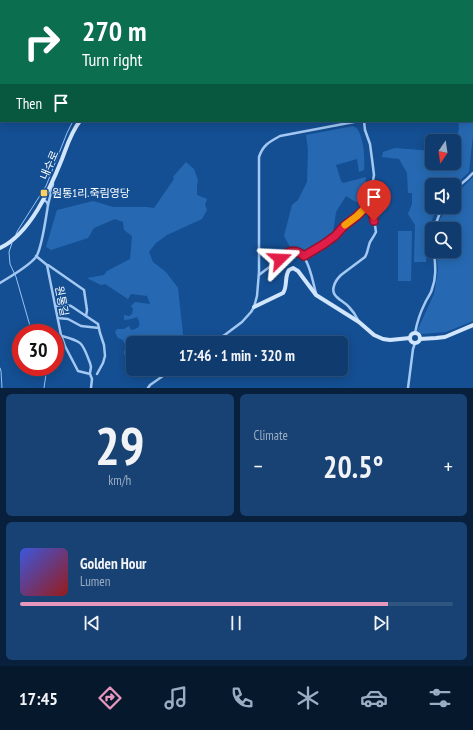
<!DOCTYPE html>
<html lang="en">
<head>
<meta charset="utf-8">
<style>
  :root { --surface:#0f3b6e; --page:#184273; --text:#f1f3f6; --muted:#9badc2; --line:#2f5581; --accent:#e797bd }
  body { margin:0; font-family:"PT Sans Narrow","Noto Sans KR",sans-serif; background:var(--page); color:var(--text); height:100vh; display:flex; flex-direction:column; font-size:15px; white-space:nowrap }
  * { box-sizing:border-box; margin:0 }
  p { font-size:13px; color:var(--muted) }
  .icon { flex:none; width:22px; height:22px; fill:none; stroke:currentColor; stroke-width:2; stroke-linecap:round; stroke-linejoin:round }
  .map { position:relative; height:388px; overflow:hidden }
  .details { display:flex; flex-direction:column; gap:6px; padding:6px; background:#08203c; flex:1 }
  .details>* { flex:none }
  .hud { position:absolute; left:0px; top:0px; width:473px; height:122px; box-shadow:0 2px 10px #0003,0 0 0 1px var(--line); background:#0b6e4f; color:#fff; overflow:hidden }
  .needle { width:26px; rotate:193deg }
  .tools { position:absolute; left:425px; top:134px; display:grid; gap:8px }
  .tools a { display:grid; place-items:center; width:36px; height:36px; border-radius:6px; background:var(--surface); box-shadow:0 2px 10px #0003,0 0 0 1px var(--line); font-size:20px }
  .speed { position:absolute; left:12px; top:324px; display:flex; gap:8px; font-size:20px; font-weight:700; text-align:center }
  .speed>* { display:grid; place-content:center; width:52px; height:52px; border-radius:50%; background:var(--surface); box-shadow:0 2px 10px #0003,0 0 0 1px var(--line); line-height:1 }
  .speed .limit { border:6px solid #d22; background:#fff; color:#111 }
  .pin { position:absolute; display:grid; place-items:center; width:34px; height:34px; color:#fff; margin:-41px -17px; border-radius:50% 50% 50% 0; rotate:-45deg; box-shadow:0 0 4px #0007 }
  .pin .icon { rotate:45deg }
  .me { position:absolute; width:44px; margin:-22px; rotate:69deg; stroke-linejoin:round; filter:drop-shadow(0 0 3px #0008) }
  .turn { display:flex; align-items:center; gap:14px; height:84px; padding:0 16px; font-size:18px }
  .turn .icon { width:52px; height:52px; stroke-width:2.5 }
  .turn b { display:block; font-size:28px; line-height:34px }
  .then { display:flex; align-items:center; height:38px; padding:0 16px; background:#0003; gap:8px; font-size:15px }
  .big { font-size:30px; font-weight:700; line-height:1.1 }
  .details .tile { flex:1; display:flex; flex-direction:column; justify-content:center; gap:6px; min-width:0; padding:0 14px; border-radius:6px; background:var(--page) }
  .details .dial { align-items:center; gap:0 }
  .dial b { font-size:52px; line-height:1 }
  .song { display:flex; align-items:center; gap:12px }
  .cover { width:48px; height:48px; border-radius:6px; background:linear-gradient(135deg,hsl(230 70% 55%),hsl(0 70% 35%)) }
  .played { height:4px; border-radius:2px; background:linear-gradient(90deg,var(--accent) 85%,var(--line) 85%) }
  .keys { display:flex; justify-content:space-around; direction:ltr }
  .heat { display:flex; justify-content:space-between; align-items:center; font-size:22px; direction:ltr }
  .details .tiles { flex:1; display:grid; gap:6px; grid-template-columns:1fr 1fr }
  .tile:last-child { grid-column:span 2 }
  .trip { position:absolute; left:126px; top:336px; width:222px; height:40px; border-radius:6px; background:var(--surface); box-shadow:0 2px 10px #0003,0 0 0 1px var(--line); font-weight:700; line-height:40px; text-align:center }
  .menu { display:flex; height:64px; justify-content:space-around; align-items:center; background:#06182c; color:var(--muted) }
  .menu .icon { width:28px; height:28px }
  .menu .selected { color:var(--accent) }
  .menu b { font-size:18px; color:var(--text) }
  .map>svg:first-child { display:block }
</style>
</head>
<body>
<div class="map">
<svg width="473" height="388" viewBox="0 0 473 388">
  <rect width="100%" height="100%" fill="#144f93"/>
  <g fill="#2669b2">
    <path d="M472 97H473V135L469 172 454 186 432 185V207H437L430 225 426 262H414L415 225 408 214 412 204V193H408L407 173 399 159 382 157 383 152 395 148 432 151V163H454V146L459 129 458 121H472Z"/>
    <path d="M353 126C355 127 357 128 358 130 364 140 365 159 364 170L359 172 357 159 336 165 341 181 343 183 366 177 364 197 360 203 354 201 346 196 336 212 333 233 316 245 305 250 290 247 284 236 292 205 298 200 307 182 308 149 306 135Z"/>
    <path d="M186 162 194 169 198 180 197 185V195L207 199 205 205 207 210 202 219 167 235 156 243 149 252 153 262 166 272 178 288 184 343H133V357L129 359 124 354V351L127 348 123 340 118 338 115 332 117 329H124L129 326 131 330C141 328 141 325 137 317L132 319 124 320V315L129 316 132 314 133 309 131 306 135 302 150 304 147 296 131 294 128 299 105 284 101 285 87 278 104 275 107 271 130 259 131 249 132 236 124 230 123 222 115 219 94 228 88 238 51 250 46 247 57 210 93 201 113 207H147L154 208 174 179 173 177Z"/>
    <path d="M473 177V321L446 332 422 334 417 331 434 294 438 270 436 251H454V229H438L440 219 448 207H454V197L456 194Z"/>
    <path d="M398 231H412L411 281H398Z"/>
  </g>
  <g fill="none" stroke-linecap="round" stroke-linejoin="round">
    <g stroke="#95c4f5" stroke-width="1">
      <path d="M16 234 18 230 46 186 67 133 73 121"/>
      <path d="M12 243 9 252 10 264 16 277 32 333"/>
      <path d="M43 367 46 374 44 388"/>
      <path d="M0 368 1 371 2 388"/>
    </g>
    <g stroke="#a3c8f2" stroke-width="2.5">
      <path d="M456 0V1"/>
      <path d="M410 1 411 0"/>
      <path d="M472 12 473 11"/>
      <path d="M472 48 473 51"/>
      <path d="M454 190 467 179 473 173"/>
      <path d="M48 205 53 184"/>
      <path d="M434 229 442 207"/>
      <path d="M36 256 47 265 61 335 65 346 78 371 90 374 92 379 91 388"/>
      <path d="M304 256 324 244 335 236 344 226 357 216 367 206 371 199V192L374 175 372 159 370 144 365 130 364 121"/>
      <path d="M48 265 84 290 87 310 86 316"/>
      <path d="M259 275C265 270 271 266 276 262 280 259 284 254 288 252 308 244 312 281 316 293"/>
      <path d="M0 283C11 276 28 267 36 257 42 248 46 217 48 205L47 202 43 200"/>
      <path d="M55 306 66 305 71 306 98 324 100 333 104 345 105 356 103 363 97 374"/>
      <path d="M58 318 68 319 81 326 99 328"/>
      <path d="M358 320C356 316 353 311 349 307 343 300 330 297 334 286 335 281 338 278 341 275L365 257C368 252 368 247 370 242 372 239 374 236 376 232L371 199"/>
      <path d="M415 333C417 322 420 313 425 303 427 298 431 294 432 289 437 276 435 264 434 251"/>
      <path d="M62 336C84 342 82 343 90 363L91 367 90 373"/>
      <path d="M212 343 226 334 242 322 251 312 254 307 257 296 259 272V157C263 145 269 142 280 136L359 121"/>
      <path d="M148 388 150 385 173 369"/>
      <path d="M408 388 413 349 415 343"/>
    </g>
    <g stroke="#d1e5fc" stroke-width="4">
      <path d="M378 1 379 0"/>
      <path d="M0 248C30 234 50 189 62 159 67 146 71 132 80 121"/>
      <path d="M254 307 283 293C288 286 284 277 289 270L293 268 298 271 316 295 359 322 374 335 383 339 390 340 410 338"/>
      <circle cx="415" cy="338" r="5"/>
      <path d="M420 339 436 338 445 337 473 325"/>
    </g>
  </g>
  <g fill="none" stroke-linecap="round" stroke-linejoin="round">
    <g stroke="#92132f" stroke-width="10">
      <path id="route" d="M280 259C288 251 294 248 304 256L324 244 335 236 344 226 357 216 367 206 371 199 374 221"/>
    </g>
    <use href="#route" stroke="#e11d48" stroke-width="7"/>
    <path stroke="#f59e0b" stroke-width="7" d="M345 225 357 216 366 207"/>
  </g>
  <rect fill="#ffce63" stroke="#144f93" stroke-width="1.5" x="40" y="189" width="8" height="8" rx="2"/>
  <g text-anchor="middle" stroke-width="3" stroke-linejoin="round" paint-order="stroke">
    <g font-size="11" fill="#fff" stroke="#144f93">
      <text transform="translate(49 165) rotate(-67)" y="4">내수로</text>
      <text transform="translate(62 301) rotate(79)" y="4">원통길</text>
    </g>
    <g font-size="11" fill="#fff" stroke="#144f93" text-anchor="start">
      <text x="52" y="197">원통1리.죽림영당</text>
    </g>
  </g>
</svg>
<div class="tools">
<a><svg class="needle" viewBox="-14 -14 28 28"><path d="M0-13l5 13h-10z" fill="#e53935"/><path d="M0 13l5-13h-10z" fill="#9badc2"/></svg></a>
<a><svg class="icon" aria-label="sound" viewBox="0 0 24 24"><path d="M4 9h4l5-4v14l-5-4H4zM17 9q2 3 0 6"/></svg></a>
<a><svg class="icon" aria-label="search" viewBox="0 0 24 24"><circle cx="10" cy="10" r="6"/><path d="M15 15l6 6"/></svg></a>
</div>
<div class="speed"><div class="limit">30</div></div>
<div class="pin" style="left:374px;top:221px;background:#d93025"><svg class="icon" aria-label="arrive" viewBox="0 0 24 24"><path d="M6 21V4h12l-3 4 3 4H6"/></svg></div>
<svg class="me" style="left:280px;top:259px" viewBox="-20 -20 40 40"><path d="M0-17L14 15 0 8-14 15z" fill="#e11d48" stroke="#fff" stroke-width="4"/></svg>
<div class="trip">17:46 · 1 min · 320 m</div>
<div class="hud">
<div class="turn"><svg class="icon" aria-label="right" viewBox="0 0 24 24"><path d="M7 20v-9h11M14 6l5 5-5 5"/></svg><div><b>270 m</b>Turn right</div></div>
<div class="then">Then<svg class="icon" aria-label="arrive" viewBox="0 0 24 24"><path d="M6 21V4h12l-3 4 3 4H6"/></svg></div>
</div>
</div>
<section class="details">
<div class="tiles">
<div class="tile dial"><b>29</b><p>km/h</p></div>
<div class="tile"><p>Climate</p>
<div class="heat"><a>−</a><b class="big">20.5°</b><a>+</a></div>
</div>
<div class="tile">
<div class="song"><i class="cover"></i><div><b>Golden Hour</b><p>Lumen</p></div></div>
<div class="played"></div>
<div class="keys"><svg class="icon" aria-label="previous" viewBox="0 0 24 24"><path d="M18 5L8 12l10 7zM5 5v14"/></svg><svg class="icon" aria-label="pause" viewBox="0 0 24 24"><path d="M8 5v14M16 5v14"/></svg><svg class="icon" aria-label="next" viewBox="0 0 24 24"><path d="M6 5l10 7-10 7zM19 5v14"/></svg></div>
</div>
</div>
</section>
<nav class="menu">
<b>17:45</b>
<svg class="icon selected" aria-label="directions" viewBox="0 0 24 24"><path d="M12 3l9 9-9 9-9-9zM9 14v-3h6M13 9l2 2-2 2"/></svg>
<svg class="icon" aria-label="music" viewBox="0 0 24 24"><path d="M9 18V5l10-2v13"/><circle cx="6" cy="18" r="3"/><circle cx="16" cy="16" r="3"/></svg>
<svg class="icon" aria-label="phone" viewBox="0 0 24 24"><path d="M5 4h4l2 5-3 2q2 4 5 5l2-3 5 2v4C11 20 4 13 5 4z"/></svg>
<svg class="icon" aria-label="climate" viewBox="0 0 24 24"><path d="M12 3v18M4 7l16 10M4 17L20 7"/></svg>
<svg class="icon" aria-label="car" viewBox="0 0 24 24"><path d="M5 17H2v-5l4-1 3-4h7l3 4 3 1v5h-3M9 17h6M6 11h13"/><circle cx="7" cy="17" r="2"/><circle cx="17" cy="17" r="2"/></svg>
<svg class="icon" aria-label="filters" viewBox="0 0 24 24"><path d="M4 7h16M4 17h16"/><circle cx="9" cy="7" r="2"/><circle cx="15" cy="17" r="2"/></svg>
</nav>
</body>
</html>
